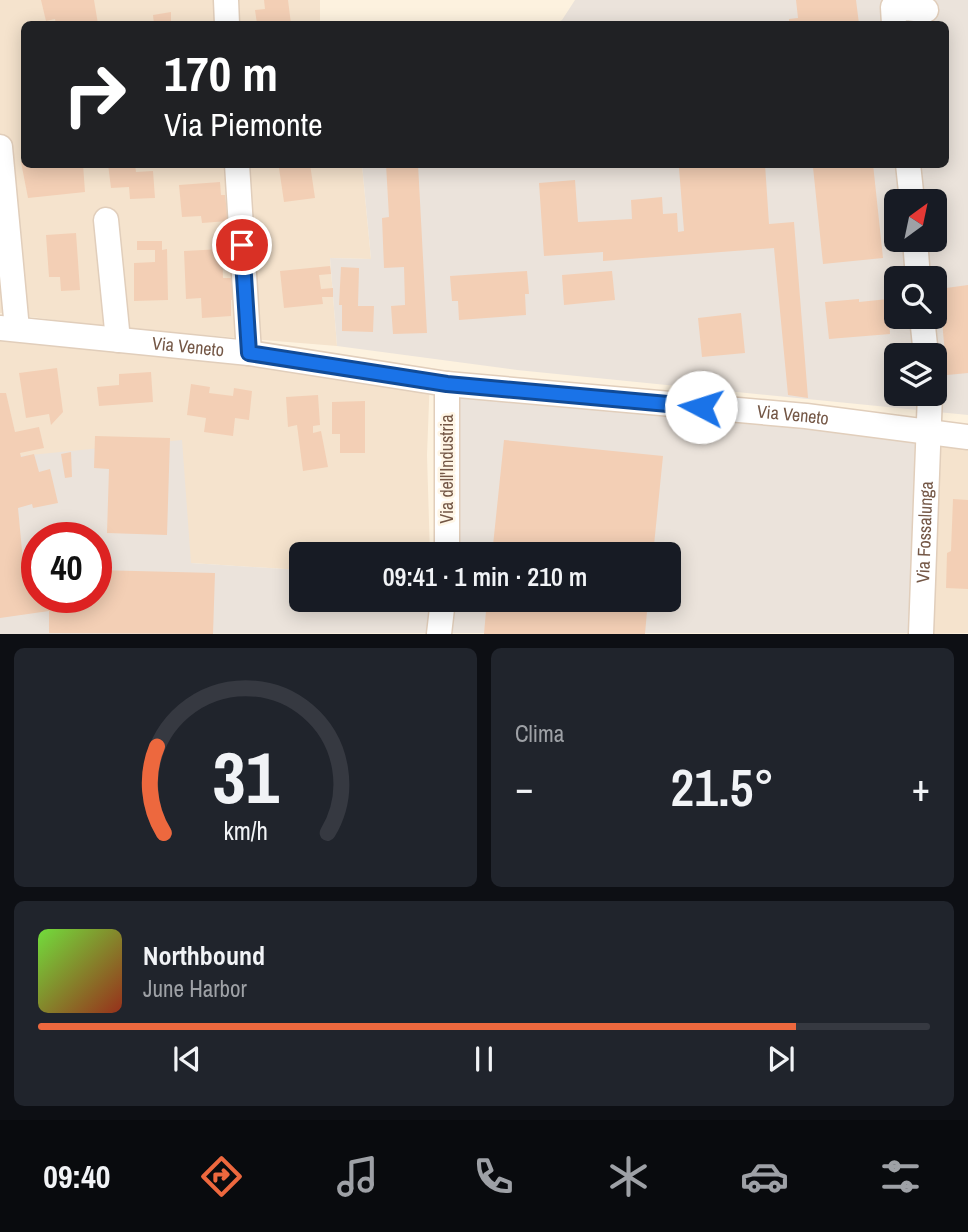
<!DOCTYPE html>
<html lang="it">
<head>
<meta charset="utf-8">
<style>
  :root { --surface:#171b24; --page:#20242c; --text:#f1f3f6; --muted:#9ea1a6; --line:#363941; --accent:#ed683e }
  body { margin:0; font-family:"Archivo Narrow",sans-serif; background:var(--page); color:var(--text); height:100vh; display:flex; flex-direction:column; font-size:26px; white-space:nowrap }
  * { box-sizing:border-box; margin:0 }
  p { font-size:23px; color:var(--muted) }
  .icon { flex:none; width:38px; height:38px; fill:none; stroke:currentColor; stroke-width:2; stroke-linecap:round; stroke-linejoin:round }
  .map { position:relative; height:634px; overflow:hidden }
  .side { display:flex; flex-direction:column; gap:14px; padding:14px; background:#0d0f14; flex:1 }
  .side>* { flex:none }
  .hud { position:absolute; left:21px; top:21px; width:928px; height:147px; border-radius:10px; box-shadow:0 4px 18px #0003; background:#202124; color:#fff; overflow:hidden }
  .needle { width:46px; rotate:33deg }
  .controls { position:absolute; left:884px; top:189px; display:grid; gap:14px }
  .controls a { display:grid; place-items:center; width:63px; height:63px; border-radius:10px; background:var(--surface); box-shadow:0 4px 18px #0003; font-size:35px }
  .speed { position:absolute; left:21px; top:522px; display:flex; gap:14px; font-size:35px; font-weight:700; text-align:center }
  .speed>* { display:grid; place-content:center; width:91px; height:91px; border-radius:50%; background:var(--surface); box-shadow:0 4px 18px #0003; line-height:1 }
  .speed .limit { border:10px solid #d22; background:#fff; color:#111 }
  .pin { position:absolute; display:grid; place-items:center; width:60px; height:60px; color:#fff; margin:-30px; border:4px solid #fff; border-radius:50%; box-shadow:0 2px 7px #0007 }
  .me { position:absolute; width:77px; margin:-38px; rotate:275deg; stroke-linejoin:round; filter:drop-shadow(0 0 5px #0008) }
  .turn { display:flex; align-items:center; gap:24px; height:147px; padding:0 28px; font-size:32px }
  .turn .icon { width:91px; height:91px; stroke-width:2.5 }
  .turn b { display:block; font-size:49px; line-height:60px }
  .big { font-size:52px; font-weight:600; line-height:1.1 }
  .side .widget { flex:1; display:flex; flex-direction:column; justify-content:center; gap:10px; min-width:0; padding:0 24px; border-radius:10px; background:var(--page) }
  .side .dial { align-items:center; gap:0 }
  .dial svg { height:182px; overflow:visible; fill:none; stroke:var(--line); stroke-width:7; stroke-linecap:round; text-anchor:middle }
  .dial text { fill:var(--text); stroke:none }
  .song { display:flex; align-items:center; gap:21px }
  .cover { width:84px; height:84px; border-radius:10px; background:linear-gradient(135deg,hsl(100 70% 55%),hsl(10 70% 35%)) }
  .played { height:7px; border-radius:4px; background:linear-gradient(90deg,var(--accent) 85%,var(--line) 85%) }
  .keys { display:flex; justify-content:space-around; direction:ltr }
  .heat { display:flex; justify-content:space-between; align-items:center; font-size:38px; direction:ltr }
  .side .tiles { flex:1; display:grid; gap:14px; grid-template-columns:1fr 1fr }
  .widget:last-child { grid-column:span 2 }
  .trip { position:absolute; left:289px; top:542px; width:392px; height:70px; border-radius:10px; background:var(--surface); box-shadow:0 4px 18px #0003; font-weight:600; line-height:70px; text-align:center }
  .tabs { display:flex; height:112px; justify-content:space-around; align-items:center; background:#090b0e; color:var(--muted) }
  .tabs .icon { width:49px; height:49px }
  .tabs .on { color:var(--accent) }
  .tabs b { font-size:32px; color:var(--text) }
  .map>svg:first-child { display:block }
</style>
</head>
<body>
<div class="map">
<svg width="968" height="634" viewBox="0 0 968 634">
  <rect width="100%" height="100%" fill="#fdf2df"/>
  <g fill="#f5e3cd">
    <path d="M0 0H320V24H24V164L362 165 371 259 330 258 337 346 117 328 0 313Z"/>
    <path d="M0 329 430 376 427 455 430 555H301V570L191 563 0 458Z"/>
    <path d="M932 427 968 430V633L928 634Z"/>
  </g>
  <g fill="#ebe3db" fill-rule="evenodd">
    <path d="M575 0H968V415L517 370 337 346 330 258 371 259 362 165 945 164V24H554L562 20ZM896 201H934V240H896ZM896 278H934V317H896ZM896 355H934V394H896Z"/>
    <path d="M446 378 916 426 914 633H448L447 600H668V555H446Z"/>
    <path d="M182 440 191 563 301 570V600H431L432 633 0 634V458ZM37 537H96V597H37Z"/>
  </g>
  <g fill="#f3cfb5">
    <path d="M41 0H94L98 24H56L55 19 46 21Z"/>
    <path d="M264 0H288L291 24H257L255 10 265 9Z"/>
    <path d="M796 0H856L859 24H789V19L798 18Z"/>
    <path d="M171 12V24H154L153 15Z"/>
    <path d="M24 161V164H83L85 192 28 198 21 162Z"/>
    <path d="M108 164H135L136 172 153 171 155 198 130 199 129 187 111 188Z"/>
    <path d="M310 164 315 198 284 202 279 168Z"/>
    <path d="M386 164H418L427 333 393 334 391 306 405 305 404 267 384 268 382 218 389 217Z"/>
    <path d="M724 164H765L769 224 794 222 808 398 788 395 774 248 603 261V252L544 256 539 183 575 180 578 222 632 219 631 200 662 197 663 214 677 213 678 232 684 231 679 168Z"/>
    <path d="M803 164H873L883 258 823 264 813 167 804 168Z"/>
    <path d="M220 182 221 195H225L228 221 202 223 201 216 182 217 179 185Z"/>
    <path d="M76 233 80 290 61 291 60 277H49L46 235Z"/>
    <path d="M137 241H162V250L167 249 168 300 134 301V263L155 262V250H137Z"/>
    <path d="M222 249 223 278H233L234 300H231V316L202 318 201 298 186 299 184 251Z"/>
    <path d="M330 266 331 274 319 275 321 289 333 288V297H322L323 304 284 308 280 271Z"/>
    <path d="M341 267 359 268 358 306H374L373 332 342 331V305H339Z"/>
    <path d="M527 271 529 294H525L526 315 459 320 458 301H452L450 276Z"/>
    <path d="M612 271 615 300 564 305 562 275Z"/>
    <path d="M968 285V373L947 375 939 289Z"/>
    <path d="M859 299V302L888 299 890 334 829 339 825 302Z"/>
    <path d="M741 313 745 353 702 357 698 318Z"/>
    <path d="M57 368 63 412 51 425 49 414 26 418 19 373Z"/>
    <path d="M151 372 153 402 99 406 97 387 119 385V374Z"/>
    <path d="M191 384 210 387 209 393 233 396 234 388 252 391 249 420 235 418 233 436 204 432 206 418 187 415Z"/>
    <path d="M0 393H6L15 432 39 427 44 448 20 453 21 457 34 454 39 472 50 469 58 503 33 508 32 504 18 508 24 572 37 570V597H96V570L215 573 213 634 49 633V611L0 618Z"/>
    <path d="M318 395 320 425 313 426V433L321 431 328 467 303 471 297 425 288 427 286 397Z"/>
    <path d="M365 401V453H340V434H332V402Z"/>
    <path d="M95 436 170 438 167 535 107 533 109 469 94 468Z"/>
    <path d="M504 440 663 456 653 555H492Z"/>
    <path d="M71 452 72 477 65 478 61 454Z"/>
    <path d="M953 499 968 500V589L946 588 947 553 951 551Z"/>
    <path d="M487 600H648L645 634H484Z"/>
  </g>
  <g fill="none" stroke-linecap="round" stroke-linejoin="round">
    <g stroke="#e1cebb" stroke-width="27">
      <g id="minor">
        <path d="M226 0 227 24"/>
        <path d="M894 24 893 7 926 10"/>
        <path d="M0 147 17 329"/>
        <path d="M237 164 249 353"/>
        <path d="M908 164 912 201"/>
        <path d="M106 220 118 340"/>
        <path d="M915 240 918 278"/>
        <path d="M922 317 926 355"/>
        <path id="s1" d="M0 328 249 353 447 384 806 416 968 437"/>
        <path d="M447 384V555"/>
        <path d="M439 634 443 600"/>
        <path id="s2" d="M921 634 930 394"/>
      </g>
    </g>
    <use href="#minor" stroke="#fff" stroke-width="24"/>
  </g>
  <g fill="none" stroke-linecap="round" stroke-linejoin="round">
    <g stroke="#114b97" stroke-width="18">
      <path id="route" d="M242 245 249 353 447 384 701 407"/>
    </g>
    <use href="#route" stroke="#1a73e8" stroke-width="12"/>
  </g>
  <g text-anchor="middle" stroke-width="5" stroke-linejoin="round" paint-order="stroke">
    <g font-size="18" fill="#745746" stroke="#fff6e6">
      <text dy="6" stroke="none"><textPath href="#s1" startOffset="189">Via Veneto</textPath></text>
      <text dy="6" stroke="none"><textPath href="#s1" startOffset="798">Via Veneto</textPath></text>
      <text transform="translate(447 469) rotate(-90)" y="6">Via dell'Industria</text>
      <text dy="6" stroke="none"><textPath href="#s2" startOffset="102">Via Fossalunga</textPath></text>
    </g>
  </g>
</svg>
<div class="controls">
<a><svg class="needle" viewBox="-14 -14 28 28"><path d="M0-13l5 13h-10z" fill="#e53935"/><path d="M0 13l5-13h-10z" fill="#9ea1a6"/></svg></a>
<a><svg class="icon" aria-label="search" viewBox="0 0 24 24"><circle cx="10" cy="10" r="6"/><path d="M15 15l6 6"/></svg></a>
<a><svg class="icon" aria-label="layers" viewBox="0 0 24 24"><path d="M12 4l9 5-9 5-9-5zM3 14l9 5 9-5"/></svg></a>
</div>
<div class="speed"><div class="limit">40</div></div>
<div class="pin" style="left:242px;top:245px;background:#d93025"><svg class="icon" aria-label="arrive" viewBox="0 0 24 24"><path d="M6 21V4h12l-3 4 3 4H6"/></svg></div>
<svg class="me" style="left:701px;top:407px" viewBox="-20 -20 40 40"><circle r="19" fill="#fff"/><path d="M0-13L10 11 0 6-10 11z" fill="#1a73e8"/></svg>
<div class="trip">09:41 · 1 min · 210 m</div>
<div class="hud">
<div class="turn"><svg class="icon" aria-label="right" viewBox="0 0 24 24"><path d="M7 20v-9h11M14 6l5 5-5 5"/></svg><div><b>170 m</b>Via Piemonte</div></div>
</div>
</div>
<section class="side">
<div class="tiles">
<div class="widget dial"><svg viewBox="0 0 100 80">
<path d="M14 69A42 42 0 1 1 86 69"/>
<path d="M14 69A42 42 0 0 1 11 31" stroke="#ed683e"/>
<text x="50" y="56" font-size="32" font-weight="700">31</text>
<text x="50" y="72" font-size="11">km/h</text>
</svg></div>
<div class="widget"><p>Clima</p>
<div class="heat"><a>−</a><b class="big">21.5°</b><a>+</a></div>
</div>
<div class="widget">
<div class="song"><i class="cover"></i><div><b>Northbound</b><p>June Harbor</p></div></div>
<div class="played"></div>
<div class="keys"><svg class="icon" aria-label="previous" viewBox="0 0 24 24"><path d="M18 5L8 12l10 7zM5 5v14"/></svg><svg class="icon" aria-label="pause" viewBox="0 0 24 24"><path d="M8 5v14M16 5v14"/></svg><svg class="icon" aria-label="next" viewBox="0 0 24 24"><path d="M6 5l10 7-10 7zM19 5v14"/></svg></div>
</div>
</div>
</section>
<nav class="tabs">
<b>09:40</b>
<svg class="icon on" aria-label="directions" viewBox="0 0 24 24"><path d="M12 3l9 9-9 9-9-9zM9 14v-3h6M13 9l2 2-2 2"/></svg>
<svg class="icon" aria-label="music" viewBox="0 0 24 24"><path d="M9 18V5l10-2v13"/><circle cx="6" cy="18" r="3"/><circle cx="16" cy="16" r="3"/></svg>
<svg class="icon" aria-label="phone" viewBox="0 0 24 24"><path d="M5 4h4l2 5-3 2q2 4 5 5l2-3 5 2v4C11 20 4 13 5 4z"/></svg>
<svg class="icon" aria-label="climate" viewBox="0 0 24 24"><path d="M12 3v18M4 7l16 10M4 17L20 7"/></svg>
<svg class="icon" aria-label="car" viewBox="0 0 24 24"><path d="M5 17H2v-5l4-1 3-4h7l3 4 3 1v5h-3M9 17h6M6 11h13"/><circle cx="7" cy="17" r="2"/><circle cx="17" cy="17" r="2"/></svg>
<svg class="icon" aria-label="filters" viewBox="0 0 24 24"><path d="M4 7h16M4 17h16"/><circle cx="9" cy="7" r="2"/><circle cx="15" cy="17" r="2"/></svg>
</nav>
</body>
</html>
